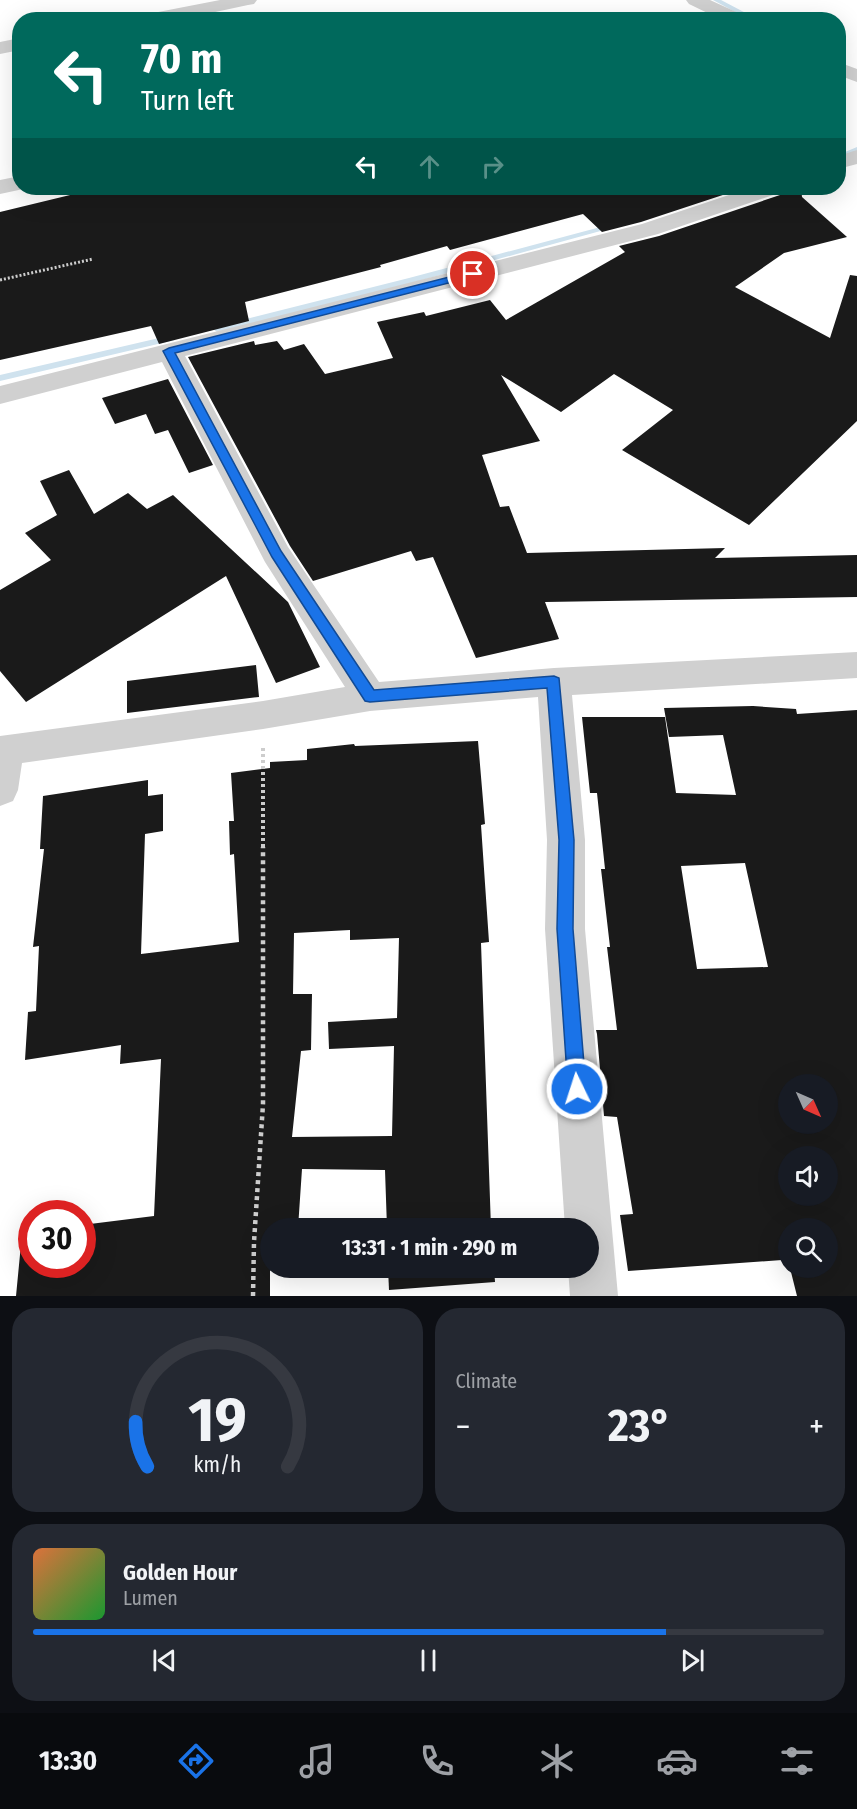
<!DOCTYPE html>
<html lang="en">
<head>
<meta charset="utf-8">
<style>
  :root { --surface:#171b24; --page:#242831; --text:#f1f3f6; --muted:#9ea1a6; --line:#363941; --accent:#1a73e8 }
  body { margin:0; font-family:"Fira Sans Condensed",sans-serif; background:var(--page); color:var(--text); height:100vh; display:flex; flex-direction:column; font-size:22px; white-space:nowrap }
  * { box-sizing:border-box; margin:0 }
  p { font-size:20px; color:var(--muted) }
  .icon { flex:none; width:33px; height:33px; fill:none; stroke:currentColor; stroke-width:2; stroke-linecap:round; stroke-linejoin:round }
  .map { position:relative; height:1296px; overflow:hidden }
  .details { display:flex; flex-direction:column; gap:12px; padding:12px; background:#0d0f14; flex:1 }
  .details>* { flex:none }
  .guide { position:absolute; left:12px; top:12px; width:834px; height:183px; border-radius:24px; box-shadow:0 6px 24px #0002; background:#00695c; color:#fff; overflow:hidden }
  .needle { width:39px; rotate:135deg }
  .controls { position:absolute; left:778px; top:1074px; display:grid; gap:12px }
  .controls a { display:grid; place-items:center; width:60px; height:60px; border-radius:50%; background:var(--surface); box-shadow:0 6px 24px #0002; font-size:30px }
  .speed { position:absolute; left:18px; top:1200px; display:flex; gap:12px; font-size:30px; font-weight:700; text-align:center }
  .speed>* { display:grid; place-content:center; width:78px; height:78px; border-radius:50%; background:var(--surface); box-shadow:0 6px 24px #0002; line-height:1 }
  .speed .limit { border:9px solid #d22; background:#fff; color:#111 }
  .pin { position:absolute; display:grid; place-items:center; width:51px; height:51px; color:#fff; margin:-26px; border:3px solid #fff; border-radius:50%; box-shadow:0 2px 6px #0007 }
  .me { position:absolute; width:66px; margin:-33px; rotate:356deg; stroke-linejoin:round; filter:drop-shadow(0 0 4px #0008) }
  .turn { display:flex; align-items:center; gap:21px; height:126px; padding:0 30px; font-size:27px }
  .turn .icon { width:78px; height:78px; stroke-width:2.5 }
  .turn b { display:block; font-size:42px; line-height:51px }
  .lanes { display:flex; align-items:center; height:57px; padding:0 30px; background:#0003; justify-content:center; gap:30px; direction:ltr }
  .lanes .off { opacity:.35 }
  .big { font-size:45px; font-weight:700; line-height:1.1 }
  .details .card { flex:1; display:flex; flex-direction:column; justify-content:center; gap:9px; min-width:0; padding:0 21px; border-radius:24px; background:var(--page) }
  .details .dial { align-items:center; gap:0 }
  .dial svg { height:156px; overflow:visible; fill:none; stroke:var(--line); stroke-width:7; stroke-linecap:round; text-anchor:middle }
  .dial text { fill:var(--text); stroke:none }
  .song { display:flex; align-items:center; gap:18px }
  .cover { width:72px; height:72px; border-radius:9px; background:linear-gradient(135deg,hsl(20 70% 55%),hsl(130 70% 35%)) }
  .played { height:6px; border-radius:3px; background:linear-gradient(90deg,var(--accent) 80%,var(--line) 80%) }
  .keys { display:flex; justify-content:space-around; direction:ltr }
  .heat { display:flex; justify-content:space-between; align-items:center; font-size:33px; direction:ltr }
  .details .tiles { flex:1; display:grid; gap:12px; grid-template-columns:1fr 1fr }
  .card:last-child { grid-column:span 2 }
  .trip { position:absolute; left:260px; top:1218px; width:339px; height:60px; border-radius:30px; background:var(--surface); box-shadow:0 6px 24px #0002; font-weight:700; line-height:60px; text-align:center }
  .tab-bar { display:flex; height:96px; justify-content:space-around; align-items:center; background:#090b0e; color:var(--muted) }
  .tab-bar .icon { width:42px; height:42px }
  .tab-bar .selected { color:var(--accent) }
  .tab-bar b { font-size:27px; color:var(--text) }
  .map>svg:first-child { display:block }
</style>
</head>
<body>
<div class="map">
<svg width="857" height="1296" viewBox="0 0 857 1296">
  <rect width="100%" height="100%" fill="#fff"/>
  <g fill="none" stroke-linecap="round" stroke-linejoin="round">
    <g fill="#cfe2ee" fill-rule="evenodd">
      <path d="M713 0H721L759 20H750Z"/>
      <path d="M152 12 154 13V15L136 20H123Z"/>
      <path d="M857 147V152L838 159V155Z"/>
      <path d="M608 225 615 227 415 282 217 332 213 329 214 327 409 278Z"/>
      <path d="M172 335 175 336V340L0 381V375Z"/>
    </g>
  </g>
  <g fill="#1a1a1a" fill-rule="evenodd">
    <path d="M99 188H377L382 195 416 188H744L641 222 602 232 583 214 450 250 447 246 380 265 381 267 245 302 249 321 159 344 151 326 0 360V212Z"/>
    <path d="M784 188H801L802 197 847 237 784 253 735 287 830 338 850 275 857 276V421L749 525 622 450 673 410 614 374 561 412 501 375 540 441 482 455 500 507 509 506 527 553 725 548 715 558 857 555V597L545 602 559 639 476 658 433 557 416 561 411 551 313 581 290 546 188 357 254 341 255 345 277 341 284 350 304 344 325 374 393 358 377 322 424 312 426 316 490 300 506 320 625 252 619 246 659 236 780 195Z"/>
    <path d="M168 379 213 465 189 473 168 430 155 434 146 414 115 424 102 398Z"/>
    <path d="M69 470 94 514 128 493 147 509 173 495 288 602 320 667 276 683 226 576 26 702 0 671V590L51 560 25 533 57 515 40 481Z"/>
    <path d="M256 665 259 697 127 713V681Z"/>
    <path d="M753 706 796 709 797 714 857 710V1296H797L790 1268H828V1228H789V1262H783L782 1260 628 1271 620 1215 633 1214 617 1117 604 1116 597 1034 596 1030H617L607 947H610L601 869H605L597 793H590L582 717H665L676 793 736 795 723 735 669 737 664 708ZM745 863 768 967 697 969 681 866ZM789 1084H828V1124H789ZM789 1156H828V1196H789Z"/>
    <path d="M478 741 485 824 481 825 489 942 481 943 491 1228H387L385 1170 302 1169 298 1228H270V1296H16L22 1234 32 1232V1264H82V1225L154 1216 161 1059 120 1064 121 1045 25 1060 28 1012 36 1011 39 946 33 947 44 849H40L43 796 148 780V796L163 794V831L145 834 141 954 239 942 234 854 230 855 229 821H234L231 773 270 768V762L307 760V749L354 744 355 746ZM350 930V940L399 938 397 1018 328 1022 329 1049 394 1046 392 1136 292 1137 301 1051 311 1050 312 994H293L294 933Z"/>
    <path d="M388 1268H494L495 1282 389 1290Z"/>
  </g>
  <g fill="none" stroke-linecap="round" stroke-linejoin="round">
    <path stroke="#cdcdcd" stroke-width="3" stroke-dasharray="2 2" stroke-linecap="butt" d="M0 280 93 259"/>
    <path stroke="#cdcdcd" stroke-width="4" stroke-dasharray="3 3" stroke-linecap="butt" d="M263 748V849"/>
    <path stroke="#cdcdcd" stroke-width="4.5" stroke-dasharray="4 4" stroke-linecap="butt" d="M253 1296 254 1242 263 1104V847"/>
    <g fill="#d0d0d0" fill-rule="evenodd">
      <path d="M220 0H257L254 4 248 5 178 20H139L141 16 148 14Z"/>
      <path d="M686 0H710L745 16 747 20H722L689 4Z"/>
      <path d="M20 38V50L0 54V42Z"/>
      <path d="M838 62 857 69V82L838 75Z"/>
      <path d="M857 150V164L838 169V156Z"/>
      <path d="M20 176V188H28L0 194V180Z"/>
      <path d="M750 188H782L779 193 658 234 185 356 288 547 379 682 554 668 857 652V678L572 695 585 840V929L618 1296H570L568 1268H588V1228H565L545 929 547 840 538 697 370 711 263 729 22 763 18 790 13 801 0 806V736L263 701 345 687 265 562 162 362 0 404V386L642 224Z"/>
    </g>
  </g>
  <path fill="#1a73e8" stroke="#114b97" stroke-width="1.5" d="M473 271H476V276L175 353 281 551 374 690 554 676 559 678 574 840 573 929 586 1089 583 1096 577 1098 571 1096 568 1089 557 929 559 840 547 688 370 702 365 701 272 557 163 351 169 348Z"/>
</svg>
<div class="controls">
<a><svg class="needle" viewBox="-14 -14 28 28"><path d="M0-13l5 13h-10z" fill="#e53935"/><path d="M0 13l5-13h-10z" fill="#9ea1a6"/></svg></a>
<a><svg class="icon" aria-label="sound" viewBox="0 0 24 24"><path d="M4 9h4l5-4v14l-5-4H4zM17 9q2 3 0 6"/></svg></a>
<a><svg class="icon" aria-label="search" viewBox="0 0 24 24"><circle cx="10" cy="10" r="6"/><path d="M15 15l6 6"/></svg></a>
</div>
<div class="speed"><div class="limit">30</div></div>
<div class="pin" style="left:473px;top:274px;background:#d93025"><svg class="icon" aria-label="arrive" viewBox="0 0 24 24"><path d="M6 21V4h12l-3 4 3 4H6"/></svg></div>
<svg class="me" style="left:577px;top:1089px" viewBox="-20 -20 40 40"><circle r="17" fill="#1a73e8" stroke="#fff" stroke-width="3"/><path d="M0-11L8 9 0 5-8 9z" fill="#fff"/></svg>
<div class="trip">13:31 · 1 min · 290 m</div>
<div class="guide">
<div class="turn"><svg class="icon" aria-label="left" viewBox="0 0 24 24"><path d="M17 20v-9H6M10 6l-5 5 5 5"/></svg><div><b>70 m</b>Turn left</div></div>
<div class="lanes"><svg class="icon" aria-label="left" viewBox="0 0 24 24"><path d="M17 20v-9H6M10 6l-5 5 5 5"/></svg><svg class="icon off" aria-label="ahead" viewBox="0 0 24 24"><path d="M12 20V5M6 11l6-6 6 6"/></svg><svg class="icon off" aria-label="right" viewBox="0 0 24 24"><path d="M7 20v-9h11M14 6l5 5-5 5"/></svg></div>
</div>
</div>
<section class="details">
<div class="tiles">
<div class="card dial"><svg viewBox="0 0 100 80">
<path d="M14 69A42 42 0 1 1 86 69"/>
<path d="M14 69A42 42 0 0 1 8 46" stroke="#1a73e8"/>
<text x="50" y="56" font-size="32" font-weight="700">19</text>
<text x="50" y="72" font-size="11">km/h</text>
</svg></div>
<div class="card"><p>Climate</p>
<div class="heat"><a>−</a><b class="big">23°</b><a>+</a></div>
</div>
<div class="card">
<div class="song"><i class="cover"></i><div><b>Golden Hour</b><p>Lumen</p></div></div>
<div class="played"></div>
<div class="keys"><svg class="icon" aria-label="previous" viewBox="0 0 24 24"><path d="M18 5L8 12l10 7zM5 5v14"/></svg><svg class="icon" aria-label="pause" viewBox="0 0 24 24"><path d="M8 5v14M16 5v14"/></svg><svg class="icon" aria-label="next" viewBox="0 0 24 24"><path d="M6 5l10 7-10 7zM19 5v14"/></svg></div>
</div>
</div>
</section>
<nav class="tab-bar">
<b>13:30</b>
<svg class="icon selected" aria-label="directions" viewBox="0 0 24 24"><path d="M12 3l9 9-9 9-9-9zM9 14v-3h6M13 9l2 2-2 2"/></svg>
<svg class="icon" aria-label="music" viewBox="0 0 24 24"><path d="M9 18V5l10-2v13"/><circle cx="6" cy="18" r="3"/><circle cx="16" cy="16" r="3"/></svg>
<svg class="icon" aria-label="phone" viewBox="0 0 24 24"><path d="M5 4h4l2 5-3 2q2 4 5 5l2-3 5 2v4C11 20 4 13 5 4z"/></svg>
<svg class="icon" aria-label="climate" viewBox="0 0 24 24"><path d="M12 3v18M4 7l16 10M4 17L20 7"/></svg>
<svg class="icon" aria-label="car" viewBox="0 0 24 24"><path d="M5 17H2v-5l4-1 3-4h7l3 4 3 1v5h-3M9 17h6M6 11h13"/><circle cx="7" cy="17" r="2"/><circle cx="17" cy="17" r="2"/></svg>
<svg class="icon" aria-label="filters" viewBox="0 0 24 24"><path d="M4 7h16M4 17h16"/><circle cx="9" cy="7" r="2"/><circle cx="15" cy="17" r="2"/></svg>
</nav>
</body>
</html>
